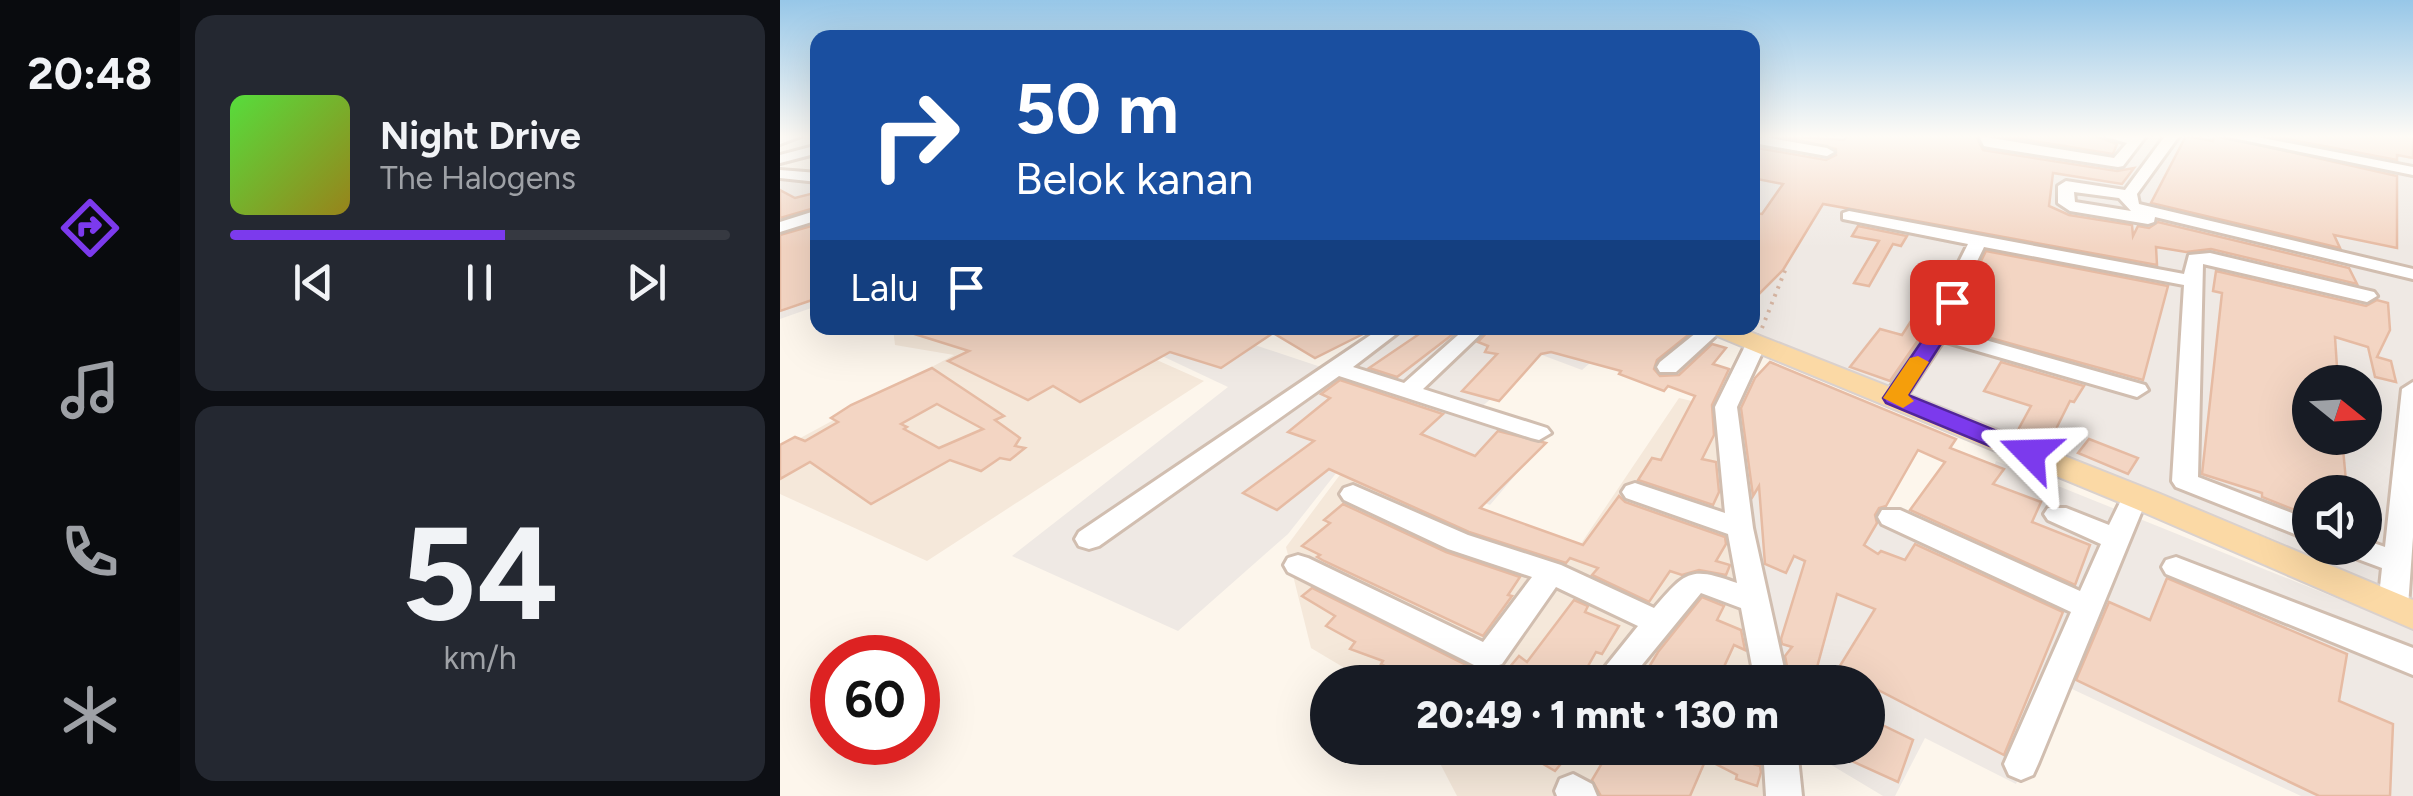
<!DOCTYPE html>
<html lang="id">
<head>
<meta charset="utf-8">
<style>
  :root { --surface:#171b24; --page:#242831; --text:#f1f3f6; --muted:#9ea1a6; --line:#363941; --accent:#7c3aed }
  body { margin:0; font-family:Figtree,sans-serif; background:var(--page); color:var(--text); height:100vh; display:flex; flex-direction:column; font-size:38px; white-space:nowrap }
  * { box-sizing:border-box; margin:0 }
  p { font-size:32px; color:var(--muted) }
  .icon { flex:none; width:55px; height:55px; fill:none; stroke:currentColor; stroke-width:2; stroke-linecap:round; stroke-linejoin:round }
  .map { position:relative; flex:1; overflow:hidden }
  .sheet { display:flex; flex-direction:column; gap:15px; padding:15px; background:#0d0f14; width:600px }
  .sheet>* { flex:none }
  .guide { position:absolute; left:30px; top:30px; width:950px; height:305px; border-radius:20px; box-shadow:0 10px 40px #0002; background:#1a4fa0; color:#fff; overflow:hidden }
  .needle { width:65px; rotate:108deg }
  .controls { position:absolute; left:1512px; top:365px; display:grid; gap:20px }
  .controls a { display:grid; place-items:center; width:90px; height:90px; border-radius:50%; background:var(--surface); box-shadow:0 10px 40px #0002; font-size:50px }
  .speed { position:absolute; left:30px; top:635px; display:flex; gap:20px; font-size:50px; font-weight:700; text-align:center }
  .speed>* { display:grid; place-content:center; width:130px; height:130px; border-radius:50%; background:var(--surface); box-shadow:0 10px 40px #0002; line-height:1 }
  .speed .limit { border:15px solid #d22; background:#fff; color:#111 }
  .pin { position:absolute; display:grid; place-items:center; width:85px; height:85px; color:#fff; margin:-42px; border-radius:20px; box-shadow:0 5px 15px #0006 }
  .me { position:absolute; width:110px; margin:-55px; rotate:292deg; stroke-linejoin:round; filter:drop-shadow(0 0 8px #0008) }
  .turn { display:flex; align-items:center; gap:35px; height:210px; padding:0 40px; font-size:45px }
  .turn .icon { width:130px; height:130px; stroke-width:2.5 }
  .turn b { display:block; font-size:70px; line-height:85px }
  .then { display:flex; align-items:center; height:95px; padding:0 40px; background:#0003; gap:20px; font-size:38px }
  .sheet .tile { flex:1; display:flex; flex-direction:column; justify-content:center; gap:15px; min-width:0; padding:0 35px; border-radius:20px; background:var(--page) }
  .sheet .dial { align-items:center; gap:0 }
  .dial b { font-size:130px; line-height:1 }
  .song { display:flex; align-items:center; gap:30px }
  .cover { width:120px; height:120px; border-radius:15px; background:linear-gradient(135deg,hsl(110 70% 55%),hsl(50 70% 35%)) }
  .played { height:10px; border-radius:5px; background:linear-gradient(90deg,var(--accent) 55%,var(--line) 55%) }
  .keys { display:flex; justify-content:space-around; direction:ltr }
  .trip { position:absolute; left:530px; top:665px; width:575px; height:100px; border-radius:50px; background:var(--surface); box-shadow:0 10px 40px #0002; font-weight:800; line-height:100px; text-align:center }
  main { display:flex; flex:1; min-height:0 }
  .tab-bar { display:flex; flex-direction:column; width:180px; justify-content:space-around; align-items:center; background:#090b0e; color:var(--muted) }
  .tab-bar .icon { width:70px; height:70px }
  .tab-bar .selected { color:var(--accent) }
  .tab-bar b { font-size:45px; color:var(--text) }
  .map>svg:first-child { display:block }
</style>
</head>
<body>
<main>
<nav class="tab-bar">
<b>20:48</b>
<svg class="icon selected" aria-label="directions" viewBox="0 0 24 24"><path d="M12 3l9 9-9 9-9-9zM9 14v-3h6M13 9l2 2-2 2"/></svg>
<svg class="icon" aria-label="music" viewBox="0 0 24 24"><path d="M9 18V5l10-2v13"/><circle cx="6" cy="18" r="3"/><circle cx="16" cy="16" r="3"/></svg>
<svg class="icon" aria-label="phone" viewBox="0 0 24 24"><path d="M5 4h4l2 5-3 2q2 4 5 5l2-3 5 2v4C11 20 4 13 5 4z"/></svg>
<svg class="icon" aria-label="climate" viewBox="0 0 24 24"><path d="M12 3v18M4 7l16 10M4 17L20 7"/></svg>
</nav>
<section class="sheet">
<div class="tile">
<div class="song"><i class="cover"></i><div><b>Night Drive</b><p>The Halogens</p></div></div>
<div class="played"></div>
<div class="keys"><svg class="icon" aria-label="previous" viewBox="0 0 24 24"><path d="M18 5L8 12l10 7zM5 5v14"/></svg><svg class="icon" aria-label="pause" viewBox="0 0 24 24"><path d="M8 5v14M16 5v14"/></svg><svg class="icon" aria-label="next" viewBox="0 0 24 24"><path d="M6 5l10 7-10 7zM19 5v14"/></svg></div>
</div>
<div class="tile dial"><b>54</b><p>km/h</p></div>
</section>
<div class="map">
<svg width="1633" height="796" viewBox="0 0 1633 796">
  <rect width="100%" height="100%" fill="#fdf6ec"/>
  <g fill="#f5e8da">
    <path d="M113 328H418L370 357 424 381 147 561 0 494V449L174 355 115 345Z"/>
    <path d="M899 398 941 408 975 682H588L531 648 506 547 574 456 798 548Z"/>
    <path d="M652 748H984L990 796H677Z"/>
  </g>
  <g fill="#efe9e4" fill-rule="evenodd">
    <path d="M1033 136H1633V604L954 328H972L973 154 1070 173V162L1048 158 1055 140ZM1530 382H1585V438H1530ZM1530 492H1585V548H1530Z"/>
    <path d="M0 172 38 174 37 306 0 319Z"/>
    <path d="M424 328 544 368 605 328H850L802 370 762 355 699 409 770 434 710 505 572 453 508 534 398 631 232 556 448 387 380 355Z"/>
    <path d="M953 414 1014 438 1134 452 1103 512 1182 547 1216 461 1633 629V796H1521L1277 682 1236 784 1145 738 1115 796H1103L1023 748H1088V682H999Z"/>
  </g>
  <g fill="#f3d5c3" stroke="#e6bba3" stroke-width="2.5" fill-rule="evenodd">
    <path d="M972 136H978L973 140 978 148 1046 160 1056 155V149L1001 136 1064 140 1067 136H1196L1203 150 1337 171 1354 168 1342 184 1273 173 1269 206 1289 215 1352 225 1353 236 1358 226 1369 228 1378 222 1569 268 1577 284 1431 249 1406 252 1376 247 1377 265 1043 204 1003 270 972 301V213L982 214 1003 184 972 178Z"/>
    <path d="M1223 136H1316L1337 144 1333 154Z"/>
    <path d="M1406 136 1433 141 1434 136H1439L1617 176V248L1554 235 1560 248 1371 203Z"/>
    <path d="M1492 136H1633V158L1617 155V160Z"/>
    <path d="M0 190 15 198 38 192V207L0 218Z"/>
    <path d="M38 224V298L0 311V235Z"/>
    <path d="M1078 226 1127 236 1121 246 1113 244 1089 286 1074 283 1099 241 1072 236Z"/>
    <path d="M1206 251 1388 286 1363 380 1189 332 1201 311 1189 308 1206 280 1193 277Z"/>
    <path d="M1436 271 1586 306 1597 300 1608 303 1610 330 1597 357 1611 361 1616 382 1595 377 1588 347 1555 337 1558 382H1530V438H1562L1567 492H1530V516L1482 497V493L1422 474 1442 293 1433 291Z"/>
    <path d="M1146 298 1159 302 1156 314 1110 381 1070 367 1100 329 1122 335Z"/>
    <path d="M125 328H425L448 334 458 328H595L535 358 493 333 441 368 390 352 300 402 273 386 248 400 168 361 189 351 125 331Z"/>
    <path d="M648 328H681L617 377 589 368Z"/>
    <path d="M711 328H917L877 360 874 369 880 376 899 375 932 344 946 348 933 364 949 369 932 405 934 435 922 459 936 462 939 492 933 505 858 480 872 458 881 460 915 396 888 386 884 391 839 374 841 371 771 352 761 354 719 401 682 391 717 354 705 352 708 346 698 342Z"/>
    <path d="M990 362 1176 439 1170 448 1224 469 1213 484 1261 502 1252 522 1310 545 1295 585 1130 510 1165 462 1138 450 1106 506 1099 508 1095 515 1097 523 1084 545 1098 554 1101 551 1125 560 1135 544 1283 612 1224 755 1098 690 1088 711V682H1050L1095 609 1057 594 1033 682H1010L1005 656 1012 647 1002 644 1001 639 1025 561 1014 556 1006 573 985 564 979 486 973 496 961 408 975 378Z"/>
    <path d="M1221 362 1304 386 1294 402 1290 401 1270 441 1238 430 1251 406 1204 391Z"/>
    <path d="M152 368 224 416 215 420 240 438 235 446 245 448 230 460 220 458 201 471 170 460 91 504 30 462 0 479V445L15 437 25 441 58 422 51 418 71 405ZM157 404 203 429 159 448 124 429 127 427 121 424Z"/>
    <path d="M560 380 663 414 641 434 695 456 718 431 766 443 700 508 803 545 839 496 845 502 945 537 946 544 936 561 950 565 946 575 919 570 902 575 890 571 869 602 812 575 818 568 790 558 786 563 689 532 549 469 497 510 463 493 534 441 508 432 550 398 541 394Z"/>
    <path d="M1309 439 1358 458 1348 474 1298 453Z"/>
    <path d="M563 504 666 552 740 577 728 595 732 596 703 636 544 561 537 557 540 555 522 546 550 523 544 520Z"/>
    <path d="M1387 578 1567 654 1559 701 1613 724 1610 796H1539L1296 680 1329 602 1370 620Z"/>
    <path d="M532 588 718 681 739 656 747 662 794 600 808 606 805 612 839 626 822 654 816 652 799 682H625L629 678 601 664 603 661 570 649 575 642 546 626 555 616 522 596Z"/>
    <path d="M922 597 944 606 937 620 961 630 965 650 954 645 937 682H860L878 652Z"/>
    <path d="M1088 718 1133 740 1118 782 1043 748H1088Z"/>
    <path d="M736 748H794L775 771Z"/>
    <path d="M831 748H952L947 756 980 766 981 772 977 786 956 779 957 775 926 759 910 796H821L812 780Z"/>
  </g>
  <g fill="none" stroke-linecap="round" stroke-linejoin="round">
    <g stroke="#d1beb0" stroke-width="6">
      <g id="minor">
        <path d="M0 136H21L0 144Z"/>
        <path d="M1199 136 1334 158 1347 143 1323 136H1366L1343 166 1338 167 1209 147 1204 146Z"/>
        <path d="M1385 136H1399L1357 194 1359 204 1633 269V279L1375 217 1374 222 1368 224 1290 211 1278 203V186L1286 181 1345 190ZM1294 192 1339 198 1351 211 1295 202Z"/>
        <path d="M1443 136H1472L1633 167V175Z"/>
        <path d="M984 137 1047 148 1054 152 1047 156 979 144 977 141Z"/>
        <path d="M38 145V153L0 163V155Z"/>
        <path d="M0 170 38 173V182L0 178Z"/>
        <path d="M38 210V220L0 232V222Z"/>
        <path d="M1069 211 1404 274 1409 255 1430 253 1594 292 1597 296 1587 302 1423 264 1418 477 1530 520V540L1396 487 1392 481 1404 285 1204 247 1184 288 1179 316 1170 330 1365 385 1368 390 1357 397 1163 341 1122 403H1106L1103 398 1159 316 1166 288 1188 244 1063 219V213Z"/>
        <path d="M601 328H624L573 367 624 383 686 328H707L643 389 767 428 771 433 759 440 751 438 559 376 319 546 309 549 299 546 295 539 299 532Z"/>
        <path d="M922 328H944L896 372H880L877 367 880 362Z"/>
        <path d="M977 336 987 342 957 407 973 528 1007 682H975L961 608 921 593 848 682H813L858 626 776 587 722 664 704 670 508 572 504 565 508 558 518 555 528 558 703 642 752 577 668 549 564 500 560 494 564 488 573 485 688 535 781 565 874 608C906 571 910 566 957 583L948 534 846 498 842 492 846 486 855 483 945 513 935 407 967 342Z"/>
        <path d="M1633 382V537L1628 606 1623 614 1613 617 1603 614 1598 606 1602 568 1567 555 1563 548H1585V540L1605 547 1622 389Z"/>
        <path d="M1355 487 1364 490 1368 496 1258 764 1253 775 1241 780 1229 775 1224 764 1291 612 1102 524 1098 517 1102 510H1120L1300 591 1321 544 1268 520 1264 514 1268 508H1286L1329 525 1346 490Z"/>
        <path d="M1396 557 1633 648V675L1386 574 1382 567 1386 560Z"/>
        <path d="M983 748H1017L1022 796H986Z"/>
        <path d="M793 774 812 784 817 796H777L775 791 780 779Z"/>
      </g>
    </g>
    <g stroke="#dad1cd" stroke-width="4">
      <path id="major" d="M927 328H960L1378 493 1633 600V629L1356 509 930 333Z"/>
    </g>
    <path stroke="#d9b8a5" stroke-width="4" stroke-dasharray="2.5 6" stroke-linecap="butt" d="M982 328 1006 268"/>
    <use href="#minor" fill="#fff" fill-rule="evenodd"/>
    <use href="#major" fill="#fbd9a5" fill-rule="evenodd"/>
  </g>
  <linearGradient id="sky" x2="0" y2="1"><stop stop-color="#97c7e8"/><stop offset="0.55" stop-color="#fefbf6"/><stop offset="1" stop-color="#fefbf6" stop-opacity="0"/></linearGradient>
  <rect width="1633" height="248" fill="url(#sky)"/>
  <path fill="#7c3aed" stroke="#51269a" stroke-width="2.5" d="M1172 296 1182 302 1179 316 1128 395 1259 448 1262 453 1259 459H1241L1106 403 1103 398 1159 316 1163 302Z"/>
  <path fill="#f59e0b" d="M1138 356 1149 362 1128 395 1134 401 1123 408 1103 398 1130 358Z"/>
</svg>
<div class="controls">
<a><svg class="needle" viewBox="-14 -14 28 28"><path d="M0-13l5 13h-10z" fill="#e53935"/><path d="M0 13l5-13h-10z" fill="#9ea1a6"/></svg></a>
<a><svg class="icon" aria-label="sound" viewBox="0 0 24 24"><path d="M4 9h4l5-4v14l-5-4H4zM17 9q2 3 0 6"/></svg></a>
</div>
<div class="speed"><div class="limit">60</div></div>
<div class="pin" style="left:1172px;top:302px;background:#d93025"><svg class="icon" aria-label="arrive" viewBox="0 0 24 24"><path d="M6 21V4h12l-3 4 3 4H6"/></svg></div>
<svg class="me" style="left:1250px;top:453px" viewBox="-20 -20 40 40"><path d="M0-17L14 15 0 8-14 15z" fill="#7c3aed" stroke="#fff" stroke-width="4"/></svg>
<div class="trip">20:49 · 1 mnt · 130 m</div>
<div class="guide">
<div class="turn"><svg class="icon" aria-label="right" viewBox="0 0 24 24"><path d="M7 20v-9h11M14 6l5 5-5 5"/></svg><div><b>50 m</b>Belok kanan</div></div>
<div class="then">Lalu<svg class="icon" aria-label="arrive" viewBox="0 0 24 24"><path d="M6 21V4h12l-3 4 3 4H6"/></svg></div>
</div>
</div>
</main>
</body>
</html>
